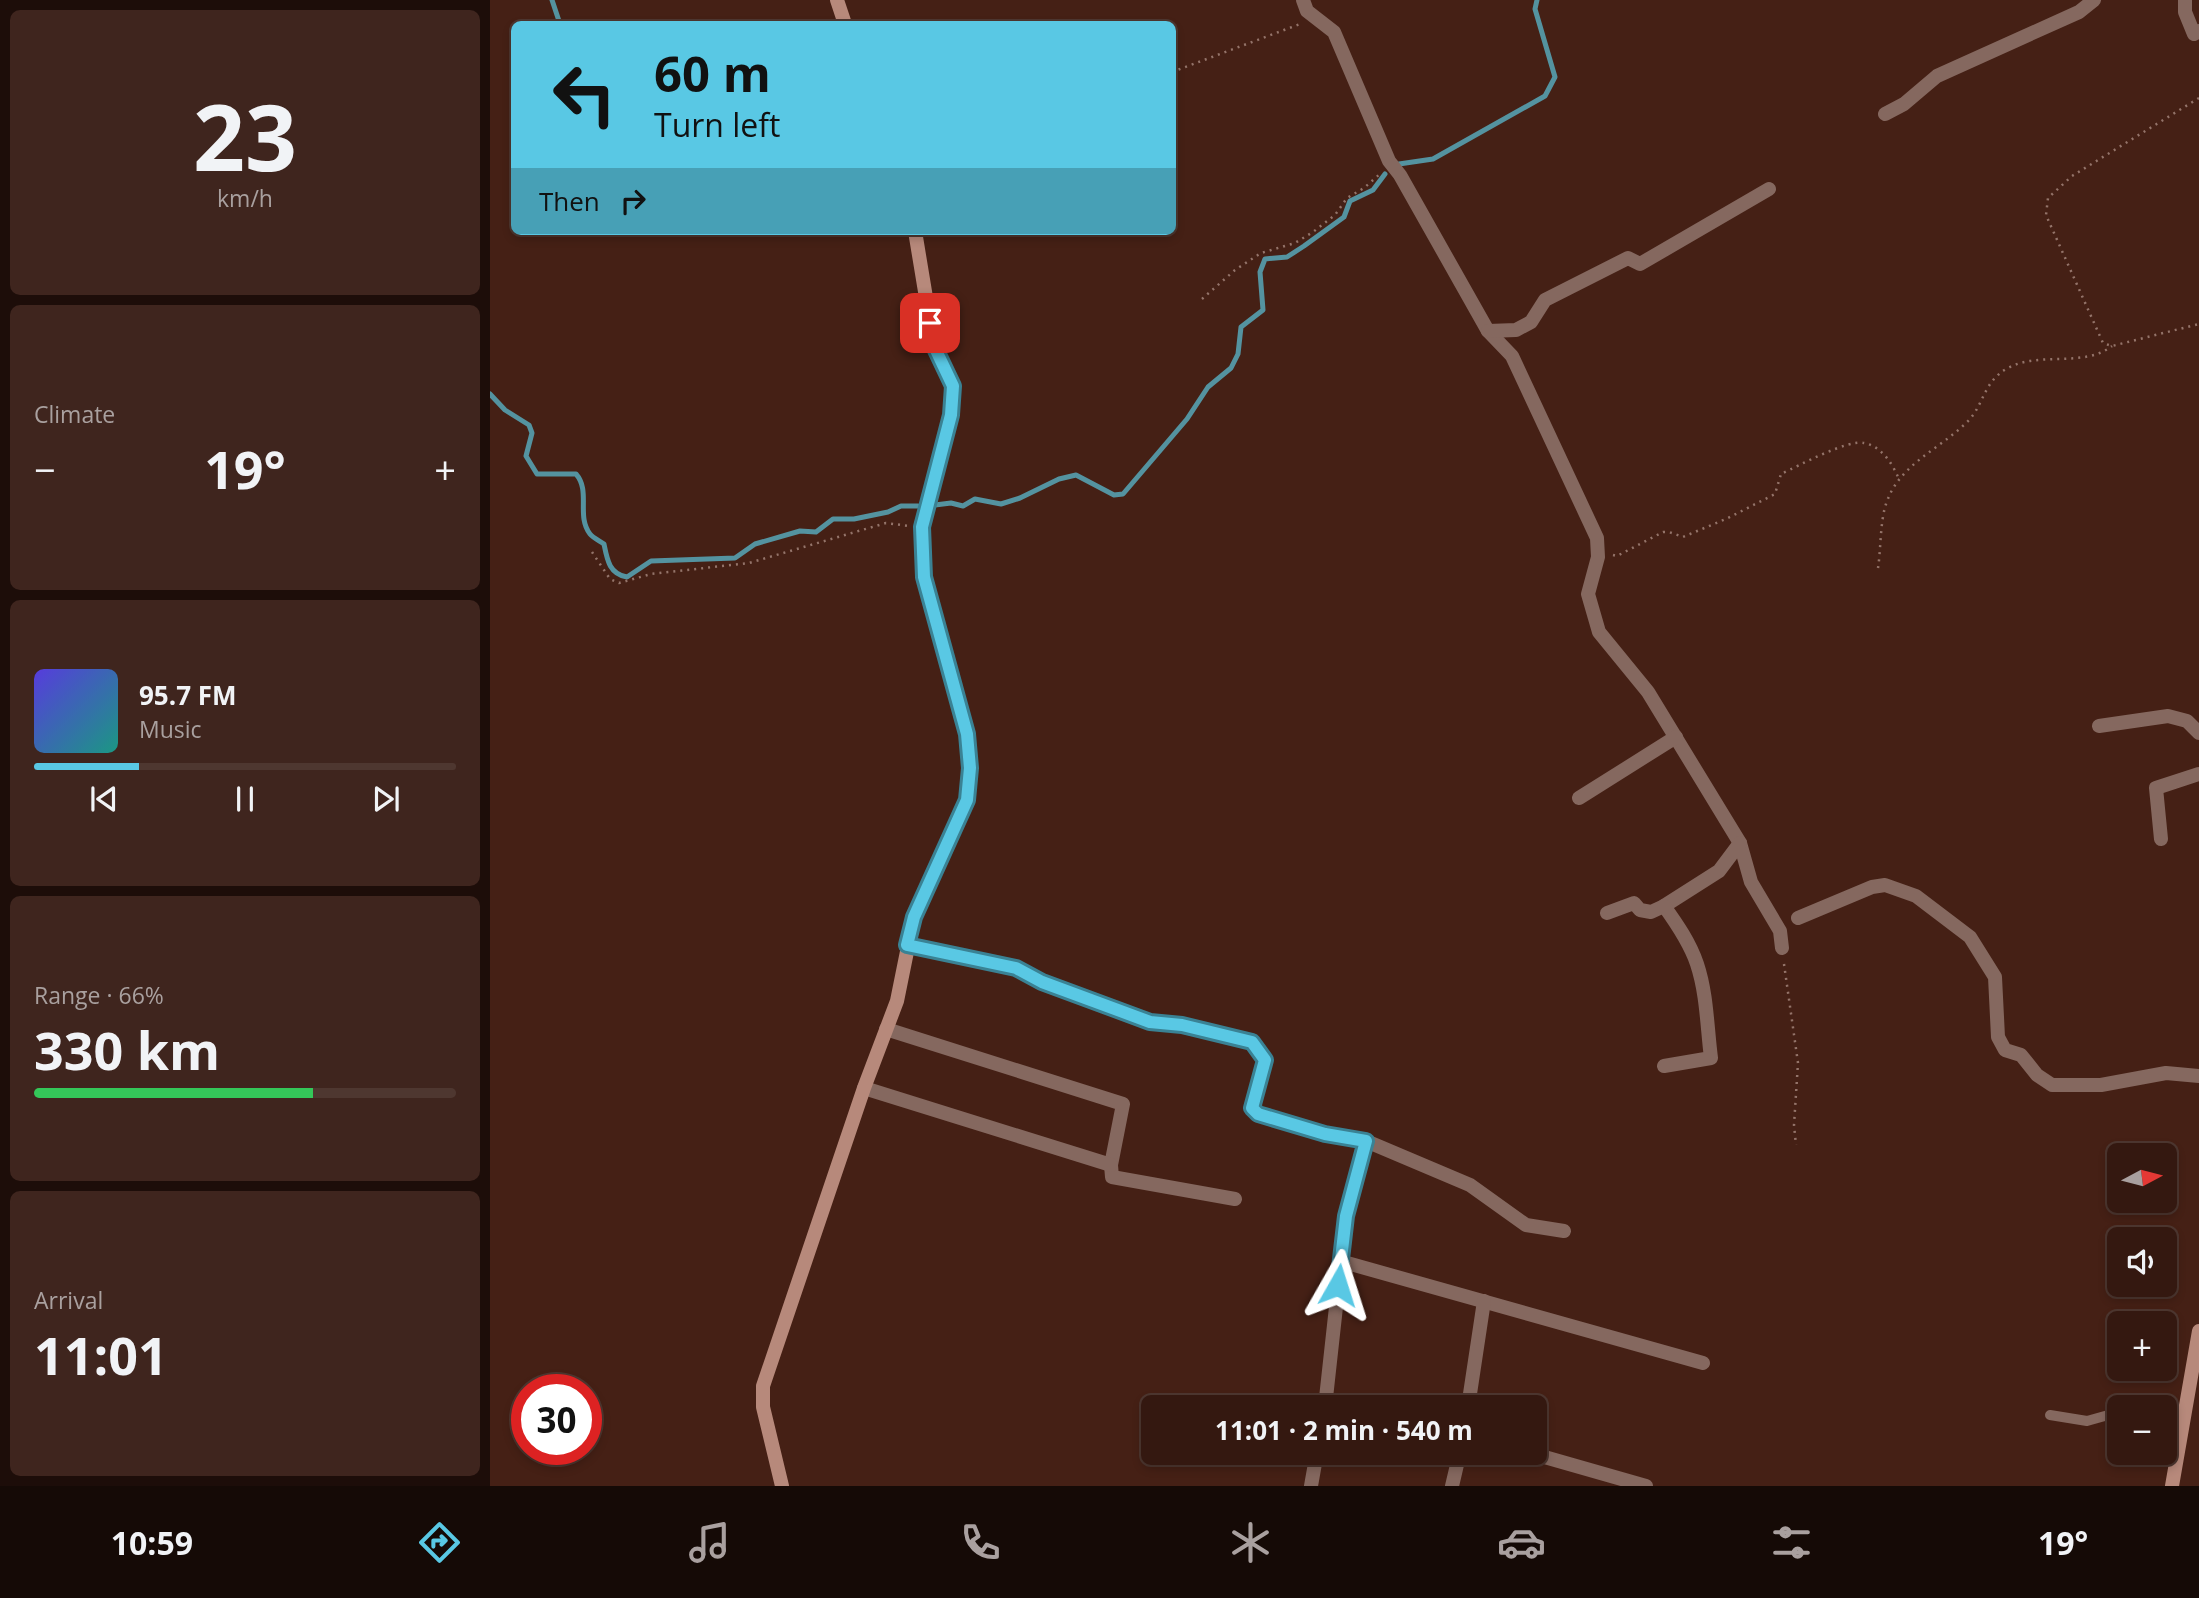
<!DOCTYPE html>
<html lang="en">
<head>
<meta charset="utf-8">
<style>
  :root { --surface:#341810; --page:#3f251e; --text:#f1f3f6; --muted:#a9a09f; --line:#4e3730; --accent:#59c8e4 }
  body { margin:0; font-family:"Open Sans",sans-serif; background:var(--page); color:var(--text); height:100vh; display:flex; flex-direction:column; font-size:26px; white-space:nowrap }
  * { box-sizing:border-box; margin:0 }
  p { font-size:23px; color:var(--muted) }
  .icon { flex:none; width:38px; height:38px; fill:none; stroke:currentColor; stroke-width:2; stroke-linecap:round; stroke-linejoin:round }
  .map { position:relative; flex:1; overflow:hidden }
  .sheet { display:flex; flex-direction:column; gap:10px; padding:10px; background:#1d0d09; width:490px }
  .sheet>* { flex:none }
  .guide { position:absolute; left:21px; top:21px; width:665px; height:214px; border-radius:10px; box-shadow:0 4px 10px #0003,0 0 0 2px var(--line); background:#59c8e4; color:#111; overflow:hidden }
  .needle { width:46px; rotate:83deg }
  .tools { position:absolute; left:1617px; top:1143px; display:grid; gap:14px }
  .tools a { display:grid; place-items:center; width:70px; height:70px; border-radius:10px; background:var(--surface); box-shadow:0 4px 10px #0003,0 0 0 2px var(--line); font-size:35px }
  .speed { position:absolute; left:21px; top:1374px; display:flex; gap:14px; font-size:35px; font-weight:700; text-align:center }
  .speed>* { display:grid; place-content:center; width:91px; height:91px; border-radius:50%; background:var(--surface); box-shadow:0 4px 10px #0003,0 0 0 2px var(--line); line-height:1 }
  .speed .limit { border:10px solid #d22; background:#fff; color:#111 }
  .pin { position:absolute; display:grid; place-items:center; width:60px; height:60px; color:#fff; margin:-30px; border-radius:14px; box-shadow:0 4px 10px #0006 }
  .me { position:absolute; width:77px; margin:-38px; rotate:6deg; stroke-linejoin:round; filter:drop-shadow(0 0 5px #0008) }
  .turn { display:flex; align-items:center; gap:24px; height:147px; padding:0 28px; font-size:32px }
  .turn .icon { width:91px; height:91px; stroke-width:2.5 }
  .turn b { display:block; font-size:49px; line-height:60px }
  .then { display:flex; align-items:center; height:66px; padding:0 28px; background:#0003; gap:14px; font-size:26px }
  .big { font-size:52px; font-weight:700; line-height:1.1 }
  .sheet .card { flex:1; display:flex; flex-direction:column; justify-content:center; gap:10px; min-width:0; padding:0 24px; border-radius:10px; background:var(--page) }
  .sheet .dial { align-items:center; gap:0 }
  .dial b { font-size:91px; line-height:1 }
  .song { display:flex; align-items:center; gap:21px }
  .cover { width:84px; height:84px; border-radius:10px; background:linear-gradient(135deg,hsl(250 70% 55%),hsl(170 70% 35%)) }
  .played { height:7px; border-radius:4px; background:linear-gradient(90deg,var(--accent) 25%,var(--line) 25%) }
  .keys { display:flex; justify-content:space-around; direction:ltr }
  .heat { display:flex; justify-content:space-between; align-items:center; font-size:38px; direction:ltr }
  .charge { height:10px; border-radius:5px; background:linear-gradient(90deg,#34c759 66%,var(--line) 0) }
  .trip { position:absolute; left:651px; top:1395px; width:406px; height:70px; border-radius:10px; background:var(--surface); box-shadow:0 4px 10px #0003,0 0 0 2px var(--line); font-weight:700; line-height:70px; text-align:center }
  .menu { display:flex; height:112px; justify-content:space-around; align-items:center; background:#150a06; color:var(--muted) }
  .menu .icon { width:49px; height:49px }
  .menu .current { color:var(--accent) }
  .menu b { font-size:32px; color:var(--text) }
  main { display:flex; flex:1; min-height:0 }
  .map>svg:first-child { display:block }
</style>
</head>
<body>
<main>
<section class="sheet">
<div class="card dial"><b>23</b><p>km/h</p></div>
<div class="card"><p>Climate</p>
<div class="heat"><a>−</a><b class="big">19°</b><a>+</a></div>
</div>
<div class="card">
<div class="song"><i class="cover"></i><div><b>95.7 FM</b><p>Music</p></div></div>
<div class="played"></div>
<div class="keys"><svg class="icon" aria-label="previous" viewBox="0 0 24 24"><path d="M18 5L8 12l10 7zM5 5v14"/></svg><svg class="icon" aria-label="pause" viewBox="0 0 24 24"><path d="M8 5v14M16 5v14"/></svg><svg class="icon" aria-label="next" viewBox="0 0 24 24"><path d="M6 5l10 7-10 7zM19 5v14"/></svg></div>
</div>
<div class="card"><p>Range · 66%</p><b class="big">330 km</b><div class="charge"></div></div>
<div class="card"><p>Arrival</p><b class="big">11:01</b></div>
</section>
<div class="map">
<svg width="1709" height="1486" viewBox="0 0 1709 1486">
  <rect width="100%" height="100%" fill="#452015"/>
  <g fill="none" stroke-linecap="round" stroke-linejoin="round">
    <g stroke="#5493a0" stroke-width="5">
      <path d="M62 0 70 24"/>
      <path d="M909 164 943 159 1055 96 1065 77 1045 9 1047 0"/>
      <path d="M0 394 15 410 39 425 42 433 36 456 47 474H86C101 491 86 516 100 534 103 538 110 541 114 544 117 559 119 574 137 577L161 561 245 558 265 544 310 531 326 532 343 519H364L398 512 411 506H428"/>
      <path d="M445 505 461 503 473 506 485 499 511 504 530 498 569 479 586 475 624 495 633 494 697 419 718 387 741 368 748 354 751 327 773 310 770 272 775 259 797 257 814 246 854 217 860 201 883 190 895 174"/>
    </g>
    <g stroke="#94746a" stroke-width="2.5" stroke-dasharray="2 5" stroke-linecap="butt">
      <path d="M682 72 810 24"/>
      <path d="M1709 98 1582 176 1558 198 1556 215 1613 343 1622 346 1709 324"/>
      <path d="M712 299 745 270 771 253 805 243 823 232 845 215 857 198 874 188 891 173"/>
      <path d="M102 552 120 579 129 583 161 574 259 563 396 523 419 526"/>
      <path d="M1123 555 1127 556 1173 532H1179L1193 537 1238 518 1285 494 1291 474C1308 466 1358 439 1374 443 1391 446 1402 463 1408 477"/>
      <path d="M1388 568C1391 549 1390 522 1396 504 1409 464 1449 450 1477 422 1494 406 1493 381 1518 368 1549 351 1594 368 1622 346"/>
      <path d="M1294 964 1308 1063 1304 1125 1306 1145"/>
    </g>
    <g stroke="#85685f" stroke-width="10">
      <path d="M1647 1407 1658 1404 1672 1407"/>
      <path d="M1675 1407 1694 1411"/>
      <path d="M1560 1415 1597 1421 1629 1412"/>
    </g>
    <g stroke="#85685f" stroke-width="14">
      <path d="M813 0 817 11 844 32 899 161 910 175 998 331 1022 356 1107 538 1108 557 1098 594 1109 632 1158 692 1250 843 1261 882 1290 931 1292 948"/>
      <path d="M1695 0V12L1704 34 1709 31"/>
      <path d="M1395 114 1414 104 1447 76 1589 12 1604 0"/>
      <path d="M998 331 1026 330 1041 322 1055 300 1138 258 1150 264 1279 189"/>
      <path d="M1609 726 1678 716 1697 721 1709 733"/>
      <path d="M1089 798 1186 737"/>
      <path d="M1671 839 1666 788 1709 774"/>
      <path d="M1117 913 1144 903 1150 910 1161 912 1174 906 1229 871 1250 843"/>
      <path d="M1308 918 1382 887 1395 885 1426 896 1480 937 1505 977 1508 1037 1515 1050 1531 1055 1547 1075 1562 1085H1611L1676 1073 1709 1076"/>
      <path d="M417 945 526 968 553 982 660 1022 693 1025 762 1042 775 1060 762 1108 768 1114 835 1134 859 1137 876 1141 980 1185 1036 1225 1074 1231"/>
      <path d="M396 1029 633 1104 621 1165 622 1177 745 1199"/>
      <path d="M1174 1066 1221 1058C1217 1027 1217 994 1207 964 1200 943 1187 924 1174 906"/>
      <path d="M374 1088 621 1165"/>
      <path d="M850 1261 1213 1363"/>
      <path d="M835 1407 856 1216 876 1141"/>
      <path d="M978 1407 994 1301"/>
      <path d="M1037 1452 1156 1486"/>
      <path d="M821 1486 827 1452"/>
      <path d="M962 1486 970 1452"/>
    </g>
    <g stroke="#b7897b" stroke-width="14">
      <path d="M347 0 355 24"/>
      <path d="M292 1486 273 1407V1386L374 1088 407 1001 424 917 477 801 479 767 477 734 434 577 432 527 461 415 463 386 444 346 425 231"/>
      <path d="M1682 1486 1709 1331"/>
    </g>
  </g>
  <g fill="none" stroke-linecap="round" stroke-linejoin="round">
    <g stroke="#3a8294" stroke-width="18">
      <path id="route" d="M440 323 444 346 463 386 461 415 432 527 434 577 477 734 480 768 477 800 424 917 417 945 526 968 552 982 660 1022 692 1025 762 1042 775 1060 762 1108 768 1114 835 1134 876 1141 856 1216 848 1285"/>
    </g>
    <use href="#route" stroke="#59c8e4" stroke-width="12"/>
  </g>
</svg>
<div class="tools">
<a><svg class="needle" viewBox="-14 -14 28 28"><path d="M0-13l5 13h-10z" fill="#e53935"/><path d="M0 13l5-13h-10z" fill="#a9a09f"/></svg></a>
<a><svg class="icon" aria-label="sound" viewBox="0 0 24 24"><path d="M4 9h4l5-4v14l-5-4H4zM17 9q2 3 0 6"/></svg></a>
<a>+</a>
<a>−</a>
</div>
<div class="speed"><div class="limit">30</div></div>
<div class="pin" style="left:440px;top:323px;background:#d93025"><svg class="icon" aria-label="arrive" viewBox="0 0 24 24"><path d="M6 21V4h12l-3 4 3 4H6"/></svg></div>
<svg class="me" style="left:848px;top:1285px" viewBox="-20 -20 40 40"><path d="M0-17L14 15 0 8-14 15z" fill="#59c8e4" stroke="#fff" stroke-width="4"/></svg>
<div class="trip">11:01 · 2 min · 540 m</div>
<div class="guide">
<div class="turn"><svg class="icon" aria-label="left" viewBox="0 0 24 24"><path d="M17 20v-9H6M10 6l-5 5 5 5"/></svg><div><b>60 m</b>Turn left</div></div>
<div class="then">Then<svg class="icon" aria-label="right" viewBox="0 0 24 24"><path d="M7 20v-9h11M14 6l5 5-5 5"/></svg></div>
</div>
</div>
</main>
<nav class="menu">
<b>10:59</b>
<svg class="icon current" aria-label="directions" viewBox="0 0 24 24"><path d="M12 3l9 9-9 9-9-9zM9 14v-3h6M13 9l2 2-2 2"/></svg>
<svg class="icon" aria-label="music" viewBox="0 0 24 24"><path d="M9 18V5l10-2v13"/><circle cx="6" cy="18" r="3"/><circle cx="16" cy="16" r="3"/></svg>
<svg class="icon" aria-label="phone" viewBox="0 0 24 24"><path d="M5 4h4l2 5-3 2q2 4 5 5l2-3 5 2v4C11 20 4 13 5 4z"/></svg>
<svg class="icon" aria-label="climate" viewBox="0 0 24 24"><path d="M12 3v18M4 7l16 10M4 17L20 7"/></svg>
<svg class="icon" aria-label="car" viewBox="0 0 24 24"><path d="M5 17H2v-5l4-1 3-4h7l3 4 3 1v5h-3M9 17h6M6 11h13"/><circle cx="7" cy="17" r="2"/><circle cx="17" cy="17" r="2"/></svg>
<svg class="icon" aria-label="filters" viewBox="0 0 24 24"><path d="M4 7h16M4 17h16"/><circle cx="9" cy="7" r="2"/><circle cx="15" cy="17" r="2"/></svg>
<b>19°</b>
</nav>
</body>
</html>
